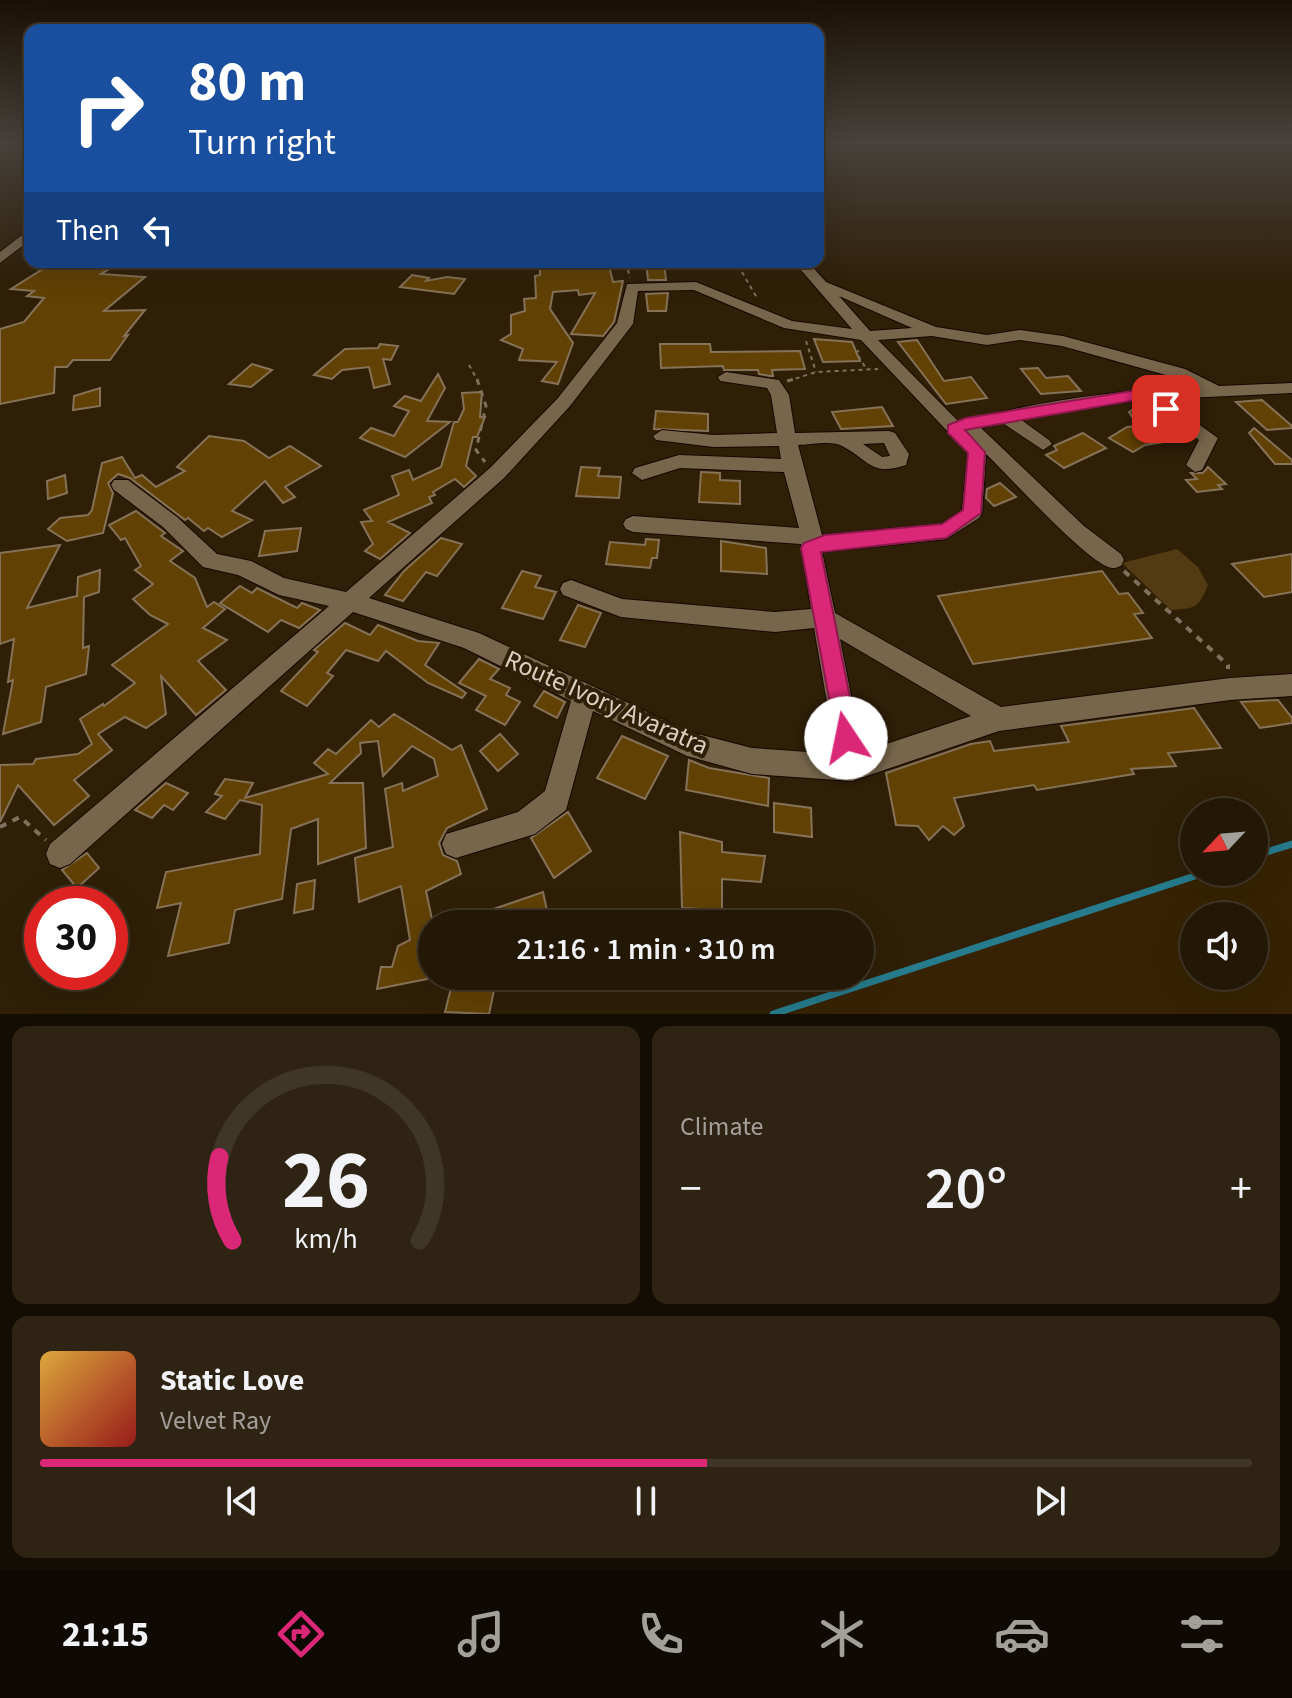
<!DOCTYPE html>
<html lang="en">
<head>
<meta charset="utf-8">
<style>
  :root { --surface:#231705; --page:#2f2413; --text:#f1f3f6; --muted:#a39f9a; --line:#403627; --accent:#db2777 }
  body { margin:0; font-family:"Source Sans 3",sans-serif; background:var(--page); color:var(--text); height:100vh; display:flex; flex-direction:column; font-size:30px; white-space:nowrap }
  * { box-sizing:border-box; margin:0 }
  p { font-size:26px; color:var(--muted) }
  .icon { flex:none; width:44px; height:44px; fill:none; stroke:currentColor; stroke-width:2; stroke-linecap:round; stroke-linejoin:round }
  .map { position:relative; height:1014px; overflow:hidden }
  .sheet { display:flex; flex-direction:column; gap:12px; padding:12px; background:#130d03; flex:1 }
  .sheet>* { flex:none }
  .hud { position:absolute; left:24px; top:24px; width:800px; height:244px; border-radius:16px; box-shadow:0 8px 32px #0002,0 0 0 2px var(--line); background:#1a4fa0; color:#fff; overflow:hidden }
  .needle { width:52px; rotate:244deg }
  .controls { position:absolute; left:1180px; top:798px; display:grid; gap:16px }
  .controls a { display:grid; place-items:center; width:88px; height:88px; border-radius:50%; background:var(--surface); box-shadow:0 8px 32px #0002,0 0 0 2px var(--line); font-size:40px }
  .speed { position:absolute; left:24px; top:886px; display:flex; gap:16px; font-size:40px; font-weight:700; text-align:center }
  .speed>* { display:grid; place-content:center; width:104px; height:104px; border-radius:50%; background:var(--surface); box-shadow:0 8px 32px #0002,0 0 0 2px var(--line); line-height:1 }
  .speed .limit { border:12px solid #d22; background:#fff; color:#111 }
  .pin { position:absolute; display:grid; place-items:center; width:68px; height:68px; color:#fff; margin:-34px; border-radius:16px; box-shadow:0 4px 12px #0006 }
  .me { position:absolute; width:88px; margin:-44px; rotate:349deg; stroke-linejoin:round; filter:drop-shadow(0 0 6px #0008) }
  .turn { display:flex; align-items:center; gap:28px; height:168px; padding:0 32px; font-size:36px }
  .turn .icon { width:104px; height:104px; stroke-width:2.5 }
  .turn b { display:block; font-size:56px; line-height:68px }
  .then { display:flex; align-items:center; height:76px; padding:0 32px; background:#0003; gap:16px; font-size:30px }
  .big { font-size:60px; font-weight:600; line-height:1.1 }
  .sheet .card { flex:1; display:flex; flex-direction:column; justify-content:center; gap:12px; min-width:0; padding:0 28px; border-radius:16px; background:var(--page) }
  .sheet .dial { align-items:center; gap:0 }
  .dial svg { height:208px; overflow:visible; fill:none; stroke:var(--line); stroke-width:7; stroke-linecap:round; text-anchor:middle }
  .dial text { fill:var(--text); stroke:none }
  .song { display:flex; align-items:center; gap:24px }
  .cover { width:96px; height:96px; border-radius:12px; background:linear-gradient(135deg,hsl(40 70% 55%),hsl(0 70% 35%)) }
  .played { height:8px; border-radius:4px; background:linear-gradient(90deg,var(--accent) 55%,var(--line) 55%) }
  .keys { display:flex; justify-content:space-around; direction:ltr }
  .heat { display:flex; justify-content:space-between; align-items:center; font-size:44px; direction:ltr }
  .sheet .tiles { flex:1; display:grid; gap:12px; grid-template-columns:1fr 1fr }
  .card:last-child { grid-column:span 2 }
  .trip { position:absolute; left:418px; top:910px; width:456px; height:80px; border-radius:40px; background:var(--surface); box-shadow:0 8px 32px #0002,0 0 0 2px var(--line); font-weight:600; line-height:80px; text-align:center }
  .tabs { display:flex; height:128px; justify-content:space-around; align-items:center; background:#0e0902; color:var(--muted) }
  .tabs .icon { width:56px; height:56px }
  .tabs .current { color:var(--accent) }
  .tabs b { font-size:36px; color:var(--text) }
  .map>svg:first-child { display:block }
</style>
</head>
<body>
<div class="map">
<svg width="1292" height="1014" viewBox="0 0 1292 1014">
  <rect width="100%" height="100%" fill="#2f1f07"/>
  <path fill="#372303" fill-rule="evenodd" d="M1292 844V1014H773L1207 872H1254V856ZM1194 916H1254V976H1194Z"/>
  <path fill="#523a12" d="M1177 549 1198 567 1208 585C1198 609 1196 608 1171 610L1122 563Z"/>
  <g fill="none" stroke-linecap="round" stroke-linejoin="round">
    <g stroke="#267b8c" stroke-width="7">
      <path d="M1254 856 1292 844"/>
      <path d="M773 1014 1207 872"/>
    </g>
  </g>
  <g fill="#614104" stroke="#857258" stroke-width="2">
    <path d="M54 262H121L101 274 145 277 104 311 145 310 124 336 128 335 110 360H73L67 367H55L54 393 0 404V329L24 322 44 298 27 296 34 291 11 289Z"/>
    <path d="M556 262H608L613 282 623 281 614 322 603 336 571 334 595 293 579 295 578 290 553 292 550 309 573 343 558 384 542 381 557 362 519 360 523 349 501 340 511 334V315L525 311 524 299 536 298 535 276 540 275V268L557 267Z"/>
    <path d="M646 262H664L666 280H648Z"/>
    <path d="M412 275 429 278 426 281 447 277 465 279 454 294 400 287Z"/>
    <path d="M668 293 666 311H648L646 294Z"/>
    <path d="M814 339 852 342 860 361 823 362Z"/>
    <path d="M917 340 944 381 971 377 987 398 946 404 898 342Z"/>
    <path d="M380 344 398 346 391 360 383 359 390 384 374 388 369 367 342 370 332 379 314 375 345 349 378 348Z"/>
    <path d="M660 344H710L711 352 800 351 805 369 772 370 773 376H770L759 374 758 370H724L723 366 661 368Z"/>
    <path d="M252 364 272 370 251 387 229 384Z"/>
    <path d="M1038 368 1046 378 1068 376 1081 391 1041 394 1021 369Z"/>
    <path d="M438 374 445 388 427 421 450 422 405 457 360 438 371 428 394 436 409 411 394 406 405 396 421 401Z"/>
    <path d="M100 388V406L73 410 74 396Z"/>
    <path d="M482 392 480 417H485L477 437H473L466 466 476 476 464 487 455 479 433 492 435 495 429 497 432 503 388 522 410 533 380 559 365 551 373 544 361 522 372 521 364 510 399 495 392 476 409 470 413 480 441 467 454 422H458L464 409 462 393Z"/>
    <path d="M1262 400 1292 426V428L1267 430 1236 402Z"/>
    <path d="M1141 404 1190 438 1145 445 1133 452 1109 438 1127 427 1138 426 1129 412Z"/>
    <path d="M882 407 893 426 841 429 832 412Z"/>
    <path d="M656 411 708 414V431L654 429Z"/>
    <path d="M1254 428 1292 460V464H1275L1249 433Z"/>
    <path d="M1083 433 1106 448 1064 468 1046 455 1057 450 1054 446Z"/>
    <path d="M209 436 244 441 269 458 290 446 321 466 285 487 295 497 283 503 265 481 232 511 252 520 222 537 208 528 204 531 188 518 185 520 130 478 118 474 108 483 113 493 103 533 67 541 48 529 60 518 88 515 92 510 102 463 122 457 135 478 142 475 156 487 185 471 177 467Z"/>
    <path d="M581 467 600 468 598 476 621 477 619 498 576 496Z"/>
    <path d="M1208 467 1226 484 1218 485 1222 489 1197 492 1186 480 1197 479 1191 473H1203Z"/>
    <path d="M701 472 720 473V480L740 481V504L699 502Z"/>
    <path d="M65 475 67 493 48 499 47 481Z"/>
    <path d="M1000 483 1016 497 994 506 986 498 987 489Z"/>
    <path d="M136 511 165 533 161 536 183 551 170 561 195 578 207 607 214 602 225 609 203 628 227 640 198 661 226 690 196 715 161 676 166 714 146 728 125 717 98 734 112 750 74 780 89 796 54 825 18 785 0 822V765L33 764 36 759 78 754 92 744 80 719 103 704 104 706 135 683 112 665 168 624 150 615 133 599 153 584 135 570 141 566 125 538 121 540 109 525Z"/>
    <path d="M301 528 297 551 259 556 265 531Z"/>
    <path d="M441 538 462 544 437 576 426 572 403 601 385 595 404 571Z"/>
    <path d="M646 539 659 540 657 558H652L650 568 606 564 610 542 645 545Z"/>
    <path d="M721 541 766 548 767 574 721 571Z"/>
    <path d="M60 545 27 608 77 596 78 577 100 570 99 592 84 597 83 648 89 646 86 674 46 687 41 722 3 734 13 680 8 682 14 639 0 644V553Z"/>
    <path d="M1292 554V592L1264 597 1232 564Z"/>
    <path d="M522 571 541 576 535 587 556 592 543 619 502 608Z"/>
    <path d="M1102 571 1119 594 1128 593 1143 613 1134 614 1152 638 973 664 938 596Z"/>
    <path d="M240 586 252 593 257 588 297 608 302 603 320 610 299 628 281 620 268 632 220 603Z"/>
    <path d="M578 605 601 613 585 647 560 640Z"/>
    <path d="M345 623 370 635 378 625 418 641 439 643 425 665 466 693 462 698 428 683 386 651 378 661 346 650 327 673 333 676 307 706 281 691 318 652 314 650Z"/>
    <path d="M479 659 499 669 490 679 510 688 506 695 520 702 505 725 476 710 486 696 459 683Z"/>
    <path d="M544 691 565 702 557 718 534 706Z"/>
    <path d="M1278 700 1292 718V723L1260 728 1241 702Z"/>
    <path d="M1194 708 1221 748 1168 753 1176 766 1131 769 1134 774 1037 790 1034 785 954 798 964 826 954 835 943 826 929 840 918 826 896 825 886 773 971 744 990 741 994 751 1069 742 1061 726Z"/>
    <path d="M394 714 452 750 461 745 487 809 447 828 439 843 443 855 457 861 461 874 426 891 432 919V967L427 979 377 989 381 967H392L398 946 410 940 401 886 359 902 355 858 393 847 385 789 402 783 403 791 438 776 434 759 412 746 383 776 378 741 360 743 361 753 330 783H363L366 848 318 864V819L291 829 282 899 235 910 229 943 168 956 181 903 157 908 166 872 260 854 262 805 240 800 225 819 206 812 222 796 215 794 225 779 253 783 245 798 328 774 314 763 328 749 336 754 371 720 379 727Z"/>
    <path d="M500 734 518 754 498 771 480 751Z"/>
    <path d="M622 736 668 756 645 799 597 778Z"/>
    <path d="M689 760 709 768 769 778 768 806 686 790Z"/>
    <path d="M166 783 188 793 173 810 164 805 152 818 135 810Z"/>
    <path d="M774 803 811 808 812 837 774 832Z"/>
    <path d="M568 812 591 851 554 878 531 838Z"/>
    <path d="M680 832 722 842V852L765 856 761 882 722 879V910L682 908Z"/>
    <path d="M87 853 99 868 77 888 62 870Z"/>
    <path d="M315 880 313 909 294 913 297 884Z"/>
    <path d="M543 892 550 924H488L485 912Z"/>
    <path d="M454 976H497L489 1014 445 1012Z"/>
  </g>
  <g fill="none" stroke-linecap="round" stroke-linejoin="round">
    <g stroke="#160800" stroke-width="2">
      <g id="minor">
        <path d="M30 229V240L0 263V252Z"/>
        <path d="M794 262H808L826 282 936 327 987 335 1020 330 1063 336 1185 369 1219 386 1292 383V393L1163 399 1218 438 1202 470 1195 472 1186 465 1199 440 1141 400 1020 419 1049 440 1052 444 1043 450 1001 422 981 428 1084 526 1121 554 1124 560 1121 566C1115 568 1114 569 1108 567 1082 557 1010 477 986 454L982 513 979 518 946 539 822 552 835 613 1001 707 1230 678 1292 674V696L1230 700 999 731 852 781 752 774 687 756 593 711 566 810 535 834 456 858 446 854 442 844 446 834 518 812 545 791 571 701 464 648 353 612 70 864 60 868 50 864 46 854 50 844 329 606 279 595 238 575 203 567 163 527 114 490 111 485 114 480H128L177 517 217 554 251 561 284 578 346 592 490 468 558 398 617 323 627 284 696 282 792 321 852 329ZM694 290 784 328 861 340 968 453 962 510 941 524 822 535 798 445C810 445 832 440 842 446 869 460 871 477 906 465L909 454 895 433 889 431 795 433 789 395 779 380 726 372 718 377 720 381 767 388 771 395 777 433 714 435 662 430 653 436 656 440 714 447 779 446 781 459 679 455 635 468 632 473 642 480 680 468 784 472 799 528 633 516 626 519 623 524 626 529 633 532 801 544 811 609 775 612 622 599 571 580 563 583 560 589 563 595 621 617 775 632 814 628 836 754 752 748 690 732 479 633 369 598 504 478 570 406 633 324 638 291ZM839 296 912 328 870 331ZM932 336 987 345 1020 340 1062 346 1173 377 1194 387C1115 390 1035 402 959 422L878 340ZM884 443 890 456 882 457 863 444ZM840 639 971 716 862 752Z"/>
      </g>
    </g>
    <g stroke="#7f715e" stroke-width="2" stroke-dasharray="4 4" stroke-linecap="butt">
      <path d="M626 262 630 278"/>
      <path d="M742 272 757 298"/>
      <path d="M806 341 816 372"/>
      <path d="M859 351 856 352 867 370"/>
      <path d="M469 365 478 381"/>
      <path d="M788 381 816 372 878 369"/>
    </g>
    <g stroke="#7f715e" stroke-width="3" stroke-dasharray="6 6" stroke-linecap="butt">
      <path d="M477 379 486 406 476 450 485 462"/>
      <path d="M787 381 795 379"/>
    </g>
    <g stroke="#7f715e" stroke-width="4" stroke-dasharray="7 7" stroke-linecap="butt">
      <path d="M1124 571 1228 665V669"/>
      <path d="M0 827 20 817 46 840"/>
    </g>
    <use href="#minor" fill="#78664c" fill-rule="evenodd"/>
  </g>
  <linearGradient id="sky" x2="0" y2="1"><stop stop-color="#1a1104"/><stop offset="0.5" stop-color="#47423c"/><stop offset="1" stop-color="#47423c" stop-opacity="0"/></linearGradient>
  <rect width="1292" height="285" fill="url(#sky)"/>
  <path fill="#db2777" stroke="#8e194d" stroke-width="2" d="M1144 389 1171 405V412H1160L1142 399 965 430 985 452 981 513 946 538 821 552 858 738 855 746 846 749 838 746 801 548 804 543 825 535 942 524 963 510 968 453 948 433V425L966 418Z"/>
  <g text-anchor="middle" stroke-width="8" stroke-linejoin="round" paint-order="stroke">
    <g font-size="26" fill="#dacfc1" stroke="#2f1f07">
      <text transform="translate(607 702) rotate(24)" y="9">Route Ivory Avaratra</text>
    </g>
  </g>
</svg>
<div class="controls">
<a><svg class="needle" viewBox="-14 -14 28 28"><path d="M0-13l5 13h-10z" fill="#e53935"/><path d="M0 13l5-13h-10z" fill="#a39f9a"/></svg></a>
<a><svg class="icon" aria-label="sound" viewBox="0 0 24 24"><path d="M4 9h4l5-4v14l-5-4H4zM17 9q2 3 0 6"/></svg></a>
</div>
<div class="speed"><div class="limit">30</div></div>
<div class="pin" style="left:1166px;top:409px;background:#d93025"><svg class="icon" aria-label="arrive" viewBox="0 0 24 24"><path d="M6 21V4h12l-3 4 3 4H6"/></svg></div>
<svg class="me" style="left:846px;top:738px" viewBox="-20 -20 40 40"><circle r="19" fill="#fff"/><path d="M0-13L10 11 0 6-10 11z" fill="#db2777"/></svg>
<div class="trip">21:16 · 1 min · 310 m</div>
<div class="hud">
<div class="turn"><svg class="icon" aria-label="right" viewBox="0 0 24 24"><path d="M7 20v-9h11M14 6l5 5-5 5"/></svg><div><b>80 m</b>Turn right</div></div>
<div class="then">Then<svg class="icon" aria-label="left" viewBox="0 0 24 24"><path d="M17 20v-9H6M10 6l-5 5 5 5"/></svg></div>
</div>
</div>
<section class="sheet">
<div class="tiles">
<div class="card dial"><svg viewBox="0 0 100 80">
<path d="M14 69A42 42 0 1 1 86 69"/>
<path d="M14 69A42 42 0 0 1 9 37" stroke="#db2777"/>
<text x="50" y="56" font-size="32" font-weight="700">26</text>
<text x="50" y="72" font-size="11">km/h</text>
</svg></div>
<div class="card"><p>Climate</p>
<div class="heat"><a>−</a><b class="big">20°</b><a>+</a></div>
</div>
<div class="card">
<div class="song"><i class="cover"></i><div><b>Static Love</b><p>Velvet Ray</p></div></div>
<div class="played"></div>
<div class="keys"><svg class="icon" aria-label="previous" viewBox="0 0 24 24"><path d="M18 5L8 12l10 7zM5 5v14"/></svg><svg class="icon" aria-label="pause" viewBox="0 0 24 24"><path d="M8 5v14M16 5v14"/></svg><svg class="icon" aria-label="next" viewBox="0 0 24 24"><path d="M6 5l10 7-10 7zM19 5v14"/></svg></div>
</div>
</div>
</section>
<nav class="tabs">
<b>21:15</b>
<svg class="icon current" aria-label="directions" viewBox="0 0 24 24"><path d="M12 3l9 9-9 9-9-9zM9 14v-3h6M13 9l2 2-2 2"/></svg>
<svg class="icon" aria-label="music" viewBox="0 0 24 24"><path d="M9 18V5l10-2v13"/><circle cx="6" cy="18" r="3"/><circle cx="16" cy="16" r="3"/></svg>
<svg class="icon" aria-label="phone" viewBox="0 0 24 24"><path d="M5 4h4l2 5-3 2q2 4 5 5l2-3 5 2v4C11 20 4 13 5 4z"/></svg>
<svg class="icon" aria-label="climate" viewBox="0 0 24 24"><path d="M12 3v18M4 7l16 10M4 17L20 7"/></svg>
<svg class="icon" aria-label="car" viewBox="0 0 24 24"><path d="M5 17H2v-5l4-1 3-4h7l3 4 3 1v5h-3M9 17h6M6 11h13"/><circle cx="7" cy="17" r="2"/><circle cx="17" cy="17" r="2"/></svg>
<svg class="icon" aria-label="filters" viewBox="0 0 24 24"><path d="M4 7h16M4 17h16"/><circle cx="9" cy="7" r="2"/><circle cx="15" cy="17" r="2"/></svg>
</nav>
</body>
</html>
